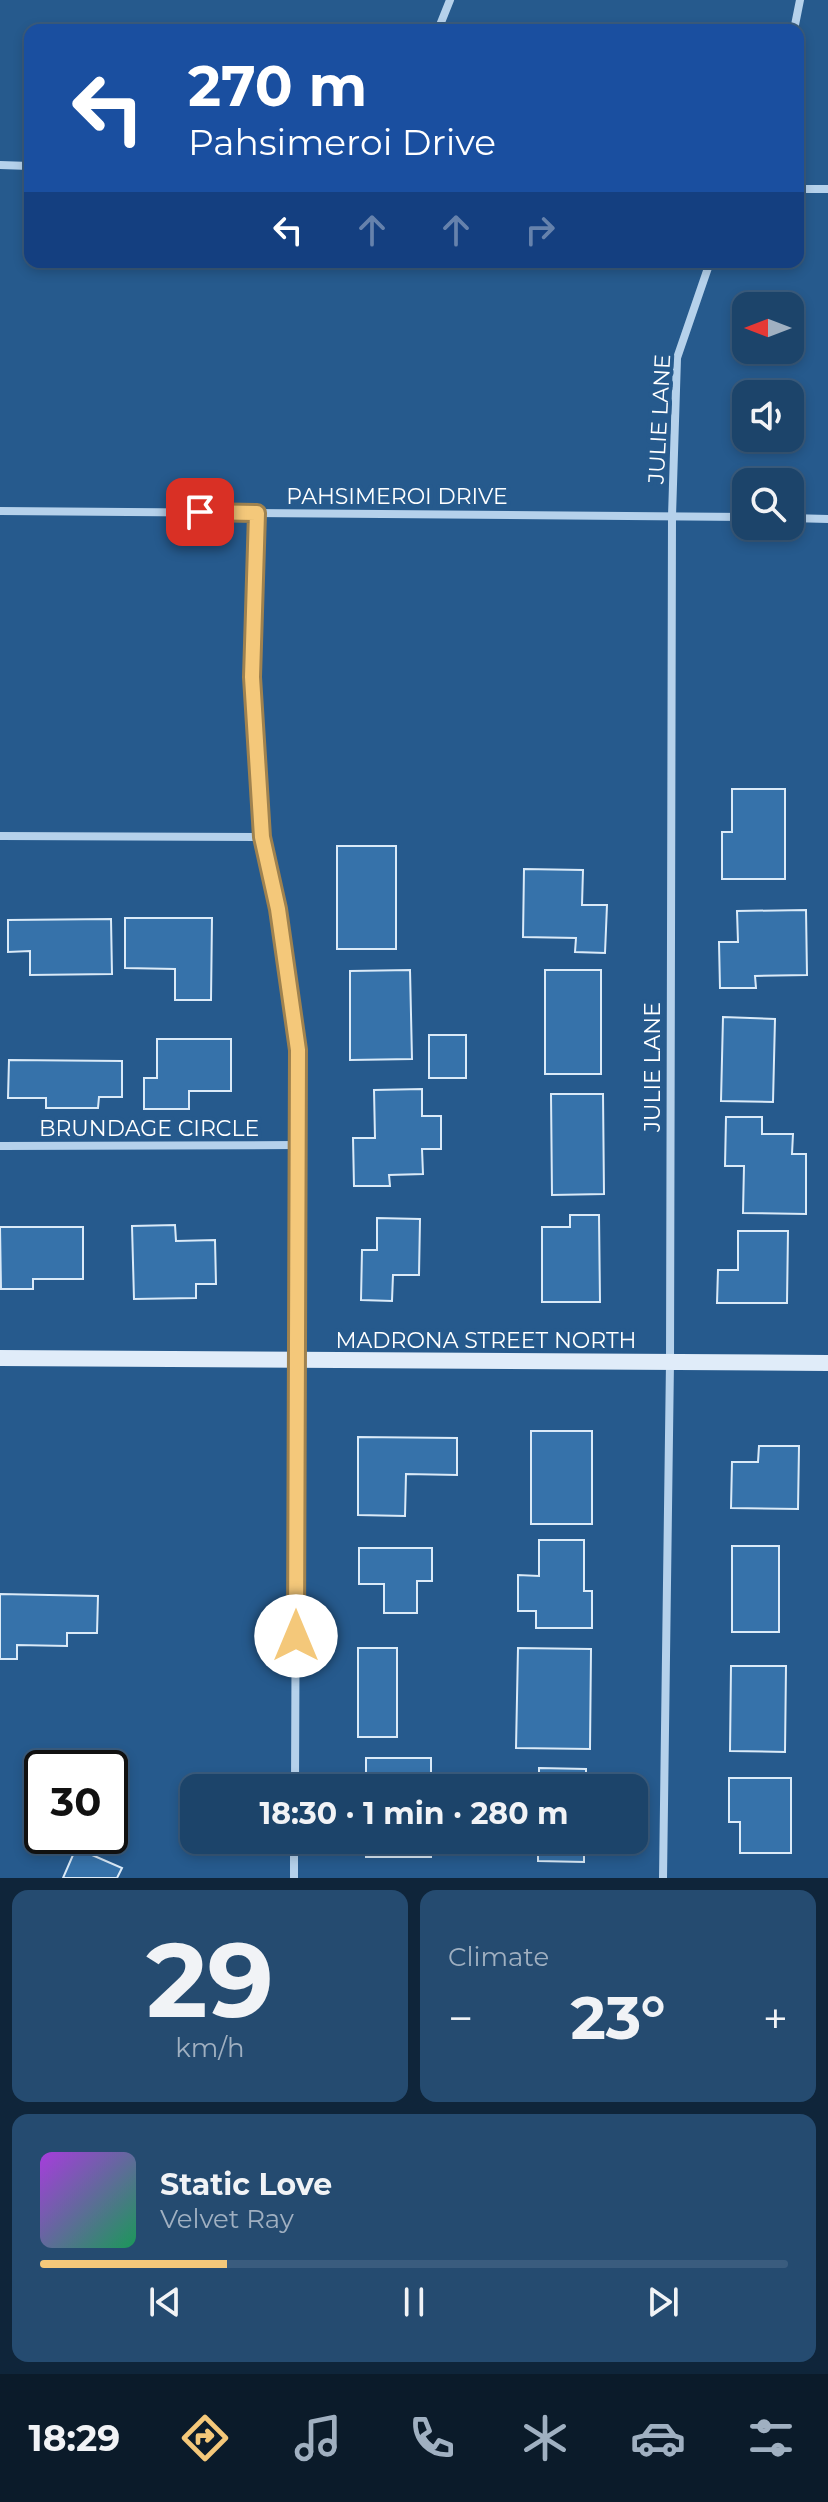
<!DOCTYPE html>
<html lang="en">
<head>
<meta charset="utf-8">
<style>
  :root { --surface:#1c446a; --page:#254b70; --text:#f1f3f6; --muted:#a0b0c1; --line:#3a5c7e; --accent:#f4c87a }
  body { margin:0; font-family:Montserrat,sans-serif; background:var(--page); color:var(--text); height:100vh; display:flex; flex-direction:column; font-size:30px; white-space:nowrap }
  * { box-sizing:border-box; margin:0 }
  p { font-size:26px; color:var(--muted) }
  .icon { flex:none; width:44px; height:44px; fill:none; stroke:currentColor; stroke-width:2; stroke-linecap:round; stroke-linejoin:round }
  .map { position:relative; height:1878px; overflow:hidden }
  .panel { display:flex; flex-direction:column; gap:12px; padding:12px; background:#0f253a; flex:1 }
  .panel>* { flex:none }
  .banner { position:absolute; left:24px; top:24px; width:780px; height:244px; border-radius:16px; box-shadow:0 4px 12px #0003,0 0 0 2px var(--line); background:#1a4fa0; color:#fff; overflow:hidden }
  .needle { width:52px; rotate:270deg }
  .buttons { position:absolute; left:732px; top:292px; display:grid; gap:16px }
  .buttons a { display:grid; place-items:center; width:72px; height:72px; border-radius:16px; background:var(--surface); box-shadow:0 4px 12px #0003,0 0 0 2px var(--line); font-size:40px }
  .speed { position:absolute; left:24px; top:1750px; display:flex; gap:16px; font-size:40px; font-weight:700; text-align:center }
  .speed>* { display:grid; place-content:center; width:104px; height:104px; border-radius:50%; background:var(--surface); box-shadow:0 4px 12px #0003,0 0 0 2px var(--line); line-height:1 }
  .speed .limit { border:4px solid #111; border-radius:12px; background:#fff; color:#111 }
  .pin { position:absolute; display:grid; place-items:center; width:68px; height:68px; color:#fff; margin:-34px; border-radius:16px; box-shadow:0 4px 12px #0006 }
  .me { position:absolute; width:88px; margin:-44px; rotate:0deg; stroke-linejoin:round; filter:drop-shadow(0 0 6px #0008) }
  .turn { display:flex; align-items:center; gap:28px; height:168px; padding:0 32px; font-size:36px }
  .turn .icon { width:104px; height:104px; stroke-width:2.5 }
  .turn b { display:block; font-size:56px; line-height:68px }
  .lanes { display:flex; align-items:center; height:76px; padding:0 32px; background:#0003; justify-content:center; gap:40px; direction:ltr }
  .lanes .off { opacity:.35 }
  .big { font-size:60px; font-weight:700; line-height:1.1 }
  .panel .tile { flex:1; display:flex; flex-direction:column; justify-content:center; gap:12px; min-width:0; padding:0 28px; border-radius:16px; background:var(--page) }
  .panel .dial { align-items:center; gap:0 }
  .dial b { font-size:104px; line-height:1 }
  .song { display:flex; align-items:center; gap:24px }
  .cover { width:96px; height:96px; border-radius:12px; background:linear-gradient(135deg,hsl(280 70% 55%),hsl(150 70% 35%)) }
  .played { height:8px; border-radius:4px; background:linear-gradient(90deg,var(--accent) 25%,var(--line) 25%) }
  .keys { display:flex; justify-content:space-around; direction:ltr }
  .heat { display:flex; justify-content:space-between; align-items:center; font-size:44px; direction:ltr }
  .panel .tiles { flex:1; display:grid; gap:12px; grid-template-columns:1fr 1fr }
  .tile:last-child { grid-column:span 2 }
  .trip { position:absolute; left:180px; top:1774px; width:468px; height:80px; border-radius:16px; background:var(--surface); box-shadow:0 4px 12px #0003,0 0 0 2px var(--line); font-weight:700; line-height:80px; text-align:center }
  .tab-bar { display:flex; height:128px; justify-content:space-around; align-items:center; background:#0b1b2a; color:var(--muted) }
  .tab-bar .icon { width:56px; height:56px }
  .tab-bar .active { color:var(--accent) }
  .tab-bar b { font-size:36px; color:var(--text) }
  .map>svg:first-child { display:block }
</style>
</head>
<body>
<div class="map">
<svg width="828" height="1878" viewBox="0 0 828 1878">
  <rect width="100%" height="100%" fill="#265a8d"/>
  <g fill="#3672aa" stroke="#daeaf8" stroke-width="2">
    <path d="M732 789H785V879H722V832H732Z"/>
    <rect x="337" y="846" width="59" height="103"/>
    <path d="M524 869 583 870 582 905H607L605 953 575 952 576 938 523 937Z"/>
    <path d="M806 910 807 975 755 976 756 988H720L719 942H738L737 911Z"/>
    <path d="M125 918H212L211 1000H175V969L125 968Z"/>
    <path d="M111 919 112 974 30 975V951L8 952V920Z"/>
    <path d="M410 970 412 1059 350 1060V971Z"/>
    <rect x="545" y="970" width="56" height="104"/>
    <path d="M723 1017 775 1019 773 1102 721 1101Z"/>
    <rect x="429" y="1035" width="37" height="43"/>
    <path d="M157 1039H231V1091H189V1109H144V1078H157Z"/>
    <path d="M9 1060 122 1061V1097H99L98 1108H46V1098H8Z"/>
    <path d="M422 1089V1116H441V1149H422L423 1174 389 1175 390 1186H354L353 1138H375L374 1090Z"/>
    <path d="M551 1094H603L604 1194 552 1195Z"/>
    <path d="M726 1117H762V1134H793L792 1154H806V1214L743 1213 744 1166H725Z"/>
    <path d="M570 1215H599L600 1302H542V1227H570Z"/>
    <path d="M377 1218 420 1219 419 1275H393L392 1301 361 1300 362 1250H377Z"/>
    <path d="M175 1225 176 1241 215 1240 216 1284H196V1298L134 1299 132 1226Z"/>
    <path d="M0 1227H83V1279H33V1289H1Z"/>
    <path d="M738 1231H788L787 1303H717L718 1270H738Z"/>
    <rect x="531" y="1431" width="61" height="93"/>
    <path d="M358 1437 457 1438V1475L406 1474 405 1516 358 1515Z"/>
    <path d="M759 1446H799L798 1509 731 1508 732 1462H758Z"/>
    <path d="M539 1540H584V1591H592V1628H536V1611H518V1575L539 1576Z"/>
    <rect x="732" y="1546" width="47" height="86"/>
    <path d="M359 1548H432V1581H417V1613H384V1584H359Z"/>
    <path d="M0 1594 98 1596 97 1633H67V1646L17 1645V1659H0Z"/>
    <rect x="358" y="1648" width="39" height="89"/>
    <path d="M518 1648 591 1649 590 1749 516 1748Z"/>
    <path d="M731 1666H786L785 1752 730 1751Z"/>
    <rect x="366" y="1758" width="65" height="30"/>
    <path d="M539 1768 586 1769V1788H539Z"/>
    <path d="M729 1778H791V1853H740V1822H729Z"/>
    <rect x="366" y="1840" width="65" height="17"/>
    <path d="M538 1840H584V1862L538 1861Z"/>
    <path d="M76 1848 122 1868 117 1878H63Z"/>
  </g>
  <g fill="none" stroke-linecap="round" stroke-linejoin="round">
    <g stroke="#b5d1eb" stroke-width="8">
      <path d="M438 30 450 0"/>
      <path d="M794 30 800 0"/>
      <path d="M0 165 30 166"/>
      <path d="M798 189H828"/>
      <path d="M0 511 746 517"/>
      <path d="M257 513 252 677 262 837 278 909 298 1050 295 1788"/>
      <path d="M790 518 828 519"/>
      <path d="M0 836 262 837"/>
      <path d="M0 1146 297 1145"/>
      <path d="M294 1878V1840"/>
      <path d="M663 1878 670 1362 672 516 677 358 710 262"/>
    </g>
    <path stroke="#e0ecf9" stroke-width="16" d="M0 1358 828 1363"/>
  </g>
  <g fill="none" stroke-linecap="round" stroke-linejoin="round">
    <g stroke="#9f824f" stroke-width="20">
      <path id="route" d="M200 512 257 513 252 677 262 837 278 909 298 1050 296 1636"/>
    </g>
    <use href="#route" stroke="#f4c87a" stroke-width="14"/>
  </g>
  <g text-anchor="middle" stroke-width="8" stroke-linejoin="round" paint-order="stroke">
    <g font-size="22" fill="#fff" stroke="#265a8d">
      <text transform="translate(659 419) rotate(-87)" y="8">JULIE LANE</text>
      <text x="397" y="504">PAHSIMEROI DRIVE</text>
      <text transform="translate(652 1067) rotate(-90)" y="8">JULIE LANE</text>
      <text x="149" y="1136">BRUNDAGE CIRCLE</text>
      <text x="486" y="1348">MADRONA STREET NORTH</text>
    </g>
  </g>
</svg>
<div class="buttons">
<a><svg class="needle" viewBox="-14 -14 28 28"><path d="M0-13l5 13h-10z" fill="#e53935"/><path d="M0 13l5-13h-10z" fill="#a0b0c1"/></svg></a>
<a><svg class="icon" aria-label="sound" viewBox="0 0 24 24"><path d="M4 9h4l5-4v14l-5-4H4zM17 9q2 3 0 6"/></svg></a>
<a><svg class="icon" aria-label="search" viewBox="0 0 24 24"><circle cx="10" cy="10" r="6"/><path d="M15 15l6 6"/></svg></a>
</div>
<div class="speed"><div class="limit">30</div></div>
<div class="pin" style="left:200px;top:512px;background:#d93025"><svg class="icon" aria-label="arrive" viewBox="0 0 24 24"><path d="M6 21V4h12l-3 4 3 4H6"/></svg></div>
<svg class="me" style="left:296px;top:1636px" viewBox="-20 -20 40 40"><circle r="19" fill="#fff"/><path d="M0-13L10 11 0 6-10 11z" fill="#f4c87a"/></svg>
<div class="trip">18:30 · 1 min · 280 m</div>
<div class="banner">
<div class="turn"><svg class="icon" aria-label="left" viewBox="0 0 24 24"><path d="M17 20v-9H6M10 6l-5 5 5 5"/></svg><div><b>270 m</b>Pahsimeroi Drive</div></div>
<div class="lanes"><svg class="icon" aria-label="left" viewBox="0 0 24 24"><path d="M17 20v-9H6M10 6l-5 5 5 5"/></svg><svg class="icon off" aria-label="ahead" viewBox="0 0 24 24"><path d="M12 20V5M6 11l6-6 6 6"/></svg><svg class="icon off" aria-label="ahead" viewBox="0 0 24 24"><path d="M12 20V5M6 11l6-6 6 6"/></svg><svg class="icon off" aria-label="right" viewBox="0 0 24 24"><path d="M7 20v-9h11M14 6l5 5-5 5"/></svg></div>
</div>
</div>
<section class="panel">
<div class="tiles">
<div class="tile dial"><b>29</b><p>km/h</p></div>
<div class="tile"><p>Climate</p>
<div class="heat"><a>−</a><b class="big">23°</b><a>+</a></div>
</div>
<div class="tile">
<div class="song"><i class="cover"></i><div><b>Static Love</b><p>Velvet Ray</p></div></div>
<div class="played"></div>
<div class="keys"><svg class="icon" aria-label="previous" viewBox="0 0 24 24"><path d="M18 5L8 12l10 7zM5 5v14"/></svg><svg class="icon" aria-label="pause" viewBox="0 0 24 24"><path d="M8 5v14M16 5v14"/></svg><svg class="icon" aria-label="next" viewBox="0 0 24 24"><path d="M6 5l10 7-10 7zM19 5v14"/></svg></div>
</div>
</div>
</section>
<nav class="tab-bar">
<b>18:29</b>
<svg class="icon active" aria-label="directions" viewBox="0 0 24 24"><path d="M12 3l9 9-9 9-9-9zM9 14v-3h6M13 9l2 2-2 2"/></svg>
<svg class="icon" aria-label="music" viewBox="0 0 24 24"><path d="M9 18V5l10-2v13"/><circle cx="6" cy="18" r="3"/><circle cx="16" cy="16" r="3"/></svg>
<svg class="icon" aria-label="phone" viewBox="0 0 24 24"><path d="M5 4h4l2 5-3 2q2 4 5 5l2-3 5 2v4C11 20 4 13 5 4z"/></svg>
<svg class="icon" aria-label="climate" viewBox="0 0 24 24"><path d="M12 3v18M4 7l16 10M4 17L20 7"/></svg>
<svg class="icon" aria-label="car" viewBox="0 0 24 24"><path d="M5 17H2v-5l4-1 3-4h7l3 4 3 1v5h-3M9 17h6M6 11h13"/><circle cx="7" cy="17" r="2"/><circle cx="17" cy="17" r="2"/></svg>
<svg class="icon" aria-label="filters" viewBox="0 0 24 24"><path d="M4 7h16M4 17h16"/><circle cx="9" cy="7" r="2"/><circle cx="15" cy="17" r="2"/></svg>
</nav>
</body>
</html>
